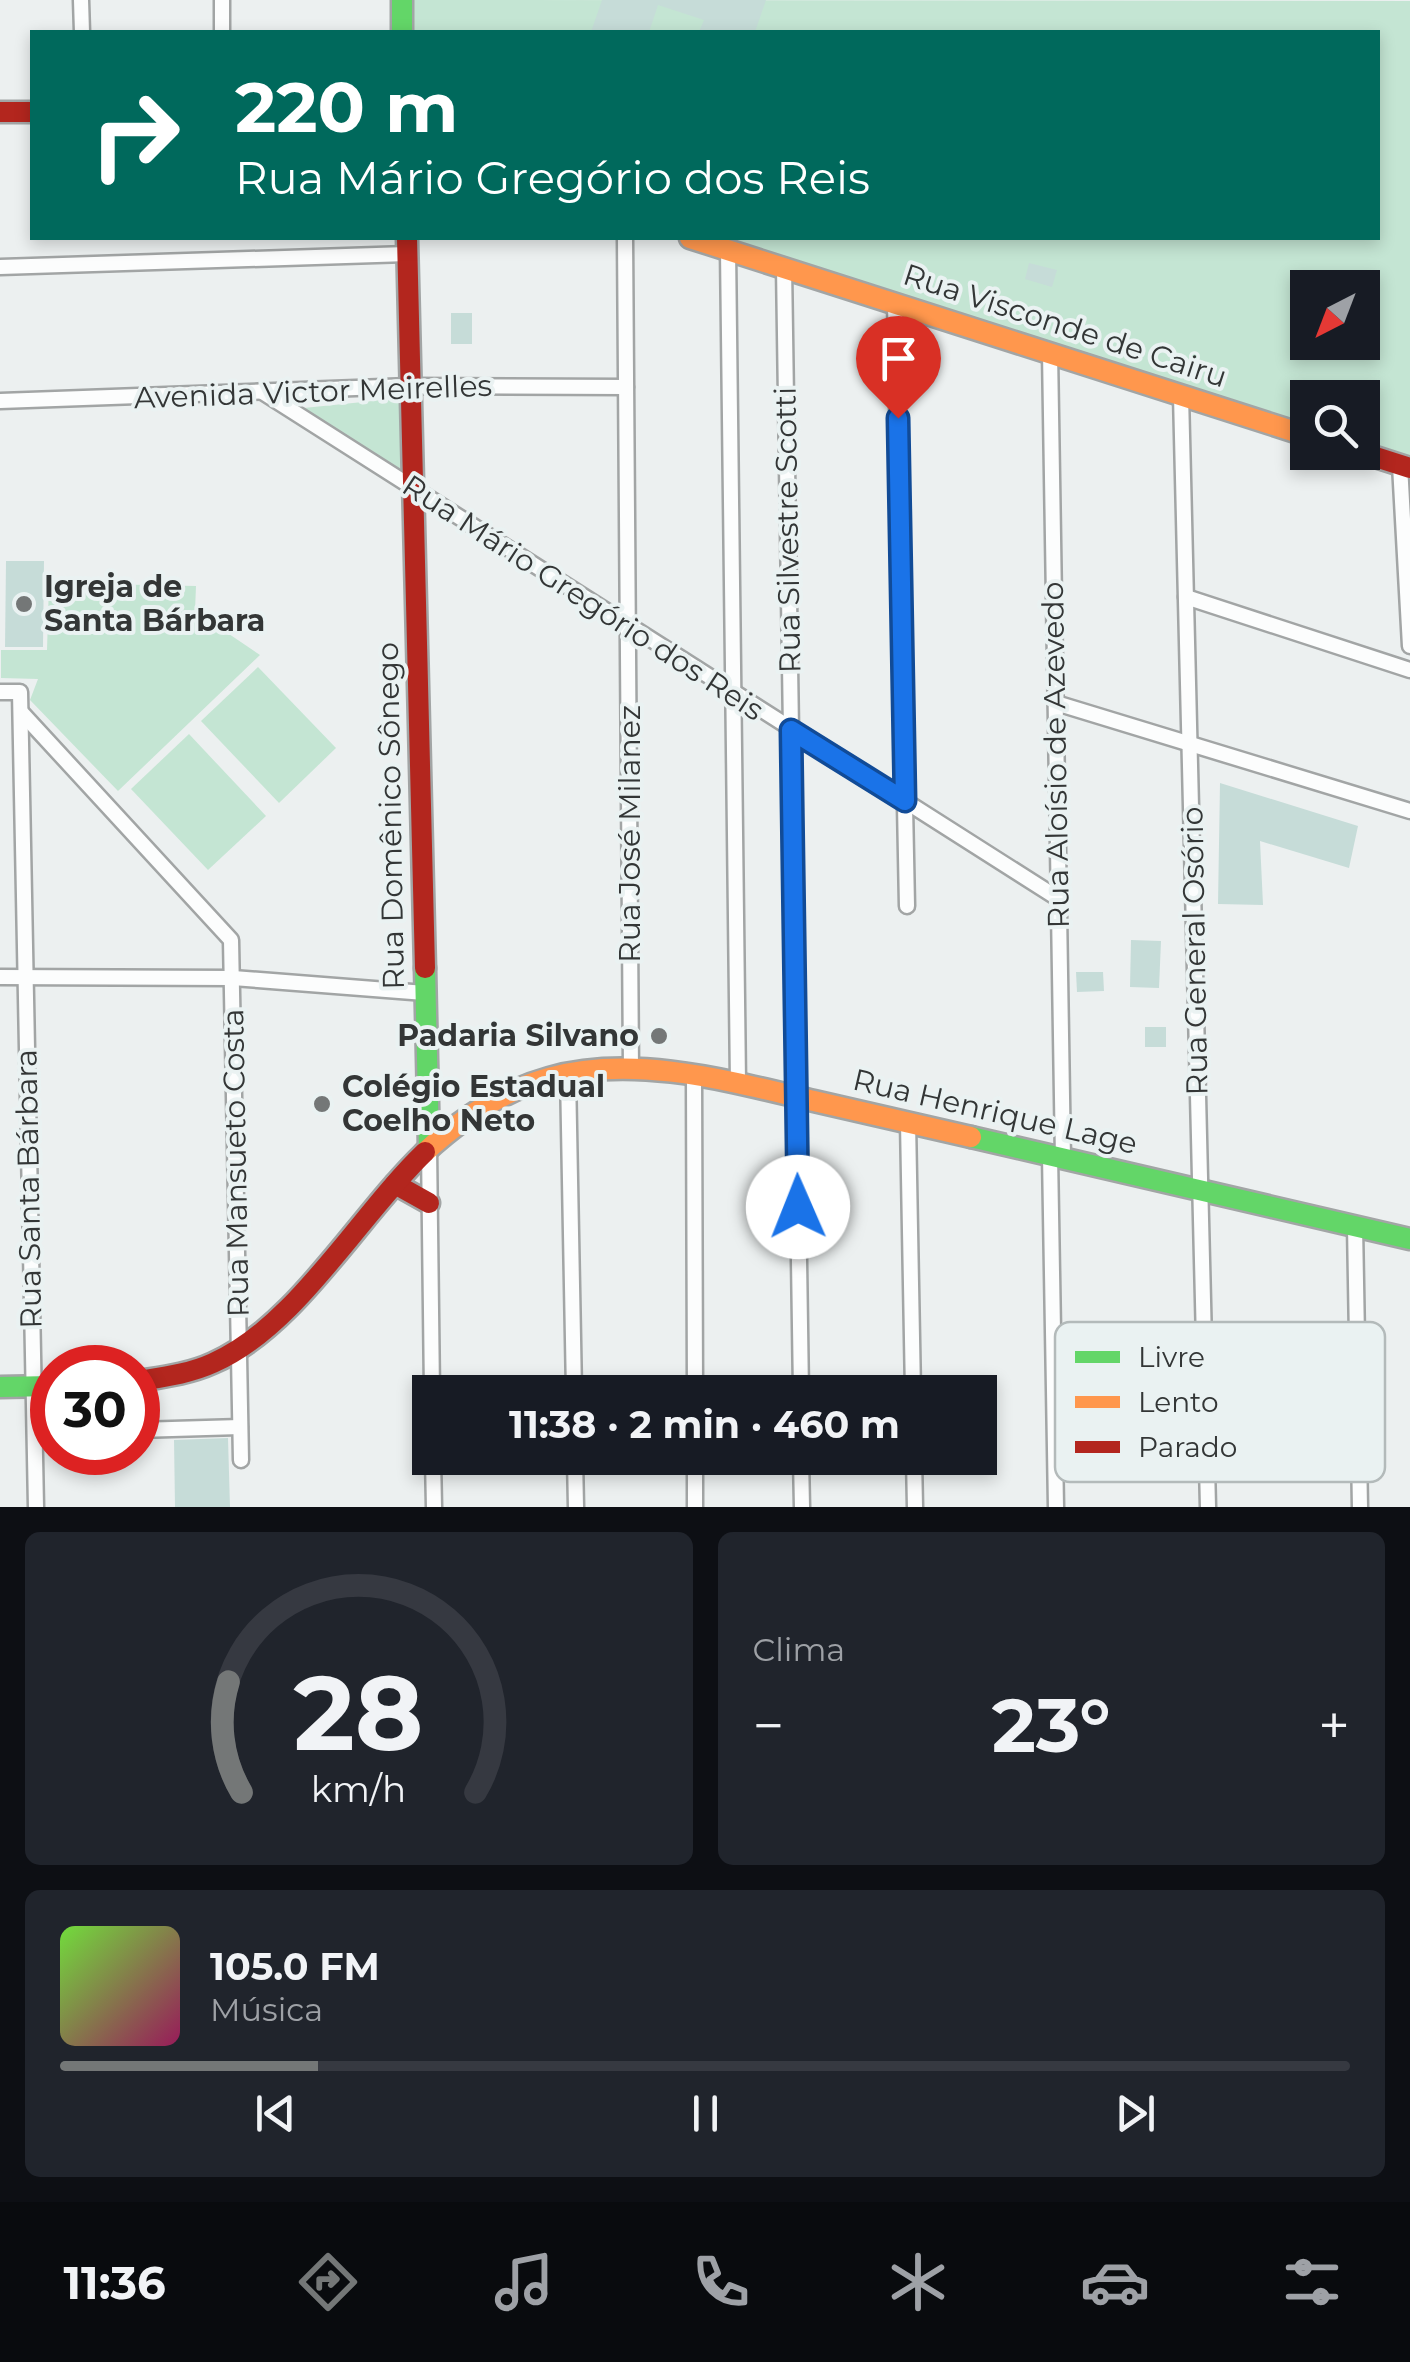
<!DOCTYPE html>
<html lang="pt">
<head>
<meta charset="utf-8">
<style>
  :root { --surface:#171b24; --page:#20242c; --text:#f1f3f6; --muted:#9ea1a6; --line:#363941; --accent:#747777 }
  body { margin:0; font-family:Montserrat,sans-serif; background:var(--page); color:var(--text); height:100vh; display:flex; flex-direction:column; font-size:38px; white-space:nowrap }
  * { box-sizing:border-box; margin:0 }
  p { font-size:32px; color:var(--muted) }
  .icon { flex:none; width:55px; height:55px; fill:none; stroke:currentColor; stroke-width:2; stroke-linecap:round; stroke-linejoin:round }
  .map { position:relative; height:1507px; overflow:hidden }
  .drawer { display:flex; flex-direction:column; gap:25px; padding:25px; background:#0d0f14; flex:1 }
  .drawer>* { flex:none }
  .top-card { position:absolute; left:30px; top:30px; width:1350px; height:210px; border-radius:0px; box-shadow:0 5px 15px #0003; background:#00695c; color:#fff; overflow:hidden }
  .needle { width:65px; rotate:222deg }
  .fabs { position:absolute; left:1290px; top:270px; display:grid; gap:20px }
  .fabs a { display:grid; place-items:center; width:90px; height:90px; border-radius:0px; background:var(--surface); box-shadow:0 5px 15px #0003; font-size:50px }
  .speed { position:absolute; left:30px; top:1345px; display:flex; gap:20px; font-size:50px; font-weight:700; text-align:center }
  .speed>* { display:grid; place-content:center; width:130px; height:130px; border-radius:50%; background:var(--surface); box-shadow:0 5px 15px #0003; line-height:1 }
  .speed .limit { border:15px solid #d22; background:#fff; color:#111 }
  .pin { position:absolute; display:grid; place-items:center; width:85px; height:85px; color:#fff; margin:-102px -42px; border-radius:50% 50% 50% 0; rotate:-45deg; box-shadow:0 0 10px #0007 }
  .pin .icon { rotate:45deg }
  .me { position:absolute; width:110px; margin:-55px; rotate:359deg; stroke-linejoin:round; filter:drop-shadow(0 0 8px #0008) }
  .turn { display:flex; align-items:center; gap:35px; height:210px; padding:0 40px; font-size:45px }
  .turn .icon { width:130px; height:130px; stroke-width:2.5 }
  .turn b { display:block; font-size:70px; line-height:85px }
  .big { font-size:75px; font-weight:700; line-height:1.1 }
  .drawer .widget { flex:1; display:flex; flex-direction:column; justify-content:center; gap:15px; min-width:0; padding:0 35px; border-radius:15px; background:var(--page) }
  .drawer .dial { align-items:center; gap:0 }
  .dial svg { height:260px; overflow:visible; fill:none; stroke:var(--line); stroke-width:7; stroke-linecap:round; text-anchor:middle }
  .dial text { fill:var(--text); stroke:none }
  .song { display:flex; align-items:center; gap:30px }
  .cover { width:120px; height:120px; border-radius:15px; background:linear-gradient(135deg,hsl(100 70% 55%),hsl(330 70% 35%)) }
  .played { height:10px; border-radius:5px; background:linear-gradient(90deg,var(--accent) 20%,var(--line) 20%) }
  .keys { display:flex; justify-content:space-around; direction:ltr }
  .heat { display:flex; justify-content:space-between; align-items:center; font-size:55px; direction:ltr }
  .drawer .tiles { flex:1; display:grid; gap:25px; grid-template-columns:1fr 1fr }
  .widget:last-child { grid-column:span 2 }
  .trip { position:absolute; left:412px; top:1375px; width:585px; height:100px; border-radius:0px; background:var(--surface); box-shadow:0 5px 15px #0003; font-weight:700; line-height:100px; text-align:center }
  .tabs { display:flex; height:160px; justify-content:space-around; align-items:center; background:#090b0e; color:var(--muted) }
  .tabs .icon { width:70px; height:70px }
  .tabs .current { color:var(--accent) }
  .tabs b { font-size:45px; color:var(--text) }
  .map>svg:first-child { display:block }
</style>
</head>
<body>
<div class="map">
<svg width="1410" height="1507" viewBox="0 0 1410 1507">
  <rect width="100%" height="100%" fill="#ecf0f0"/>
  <g fill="#c4e5d3" fill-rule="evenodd">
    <path d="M409 0 1410 1V459L1363 444 1362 398H1308L1307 427 706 238H1378V32H410ZM1308 288H1362V342H1308Z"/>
    <path d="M402 398 403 477 294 409Z"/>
    <path d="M49 583 196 586 195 611 260 655 118 791 30 700 38 679 1 678V650H47Z"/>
    <path d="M258 667 336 748 279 803 201 721Z"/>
    <path d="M189 734 266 816 208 870 131 789Z"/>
  </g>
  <g fill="#c6dcd8">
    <path d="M602 0H766L755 32H699L704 20 658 5 649 32H591Z"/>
    <path d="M1029 263 1057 270 1052 287 1025 279Z"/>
    <rect x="451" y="313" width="21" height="31"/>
    <path d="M6 561H44L43 647H5Z"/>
    <path d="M1220 783 1358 826 1349 868 1260 841 1263 905 1218 904Z"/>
    <path d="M1131 940 1161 941 1159 988 1130 987Z"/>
    <path d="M1076 972H1103L1104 991 1077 992Z"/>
    <rect x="1145" y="1027" width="21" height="20"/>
    <path d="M228 1438 230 1507H175L174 1440Z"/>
  </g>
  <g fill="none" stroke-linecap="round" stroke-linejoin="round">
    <g stroke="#a2a5a5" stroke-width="19">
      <g id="street">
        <path d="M81 0 82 32"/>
        <path d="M222 0V32"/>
        <path d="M625 238 631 1070"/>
        <path d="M728 250 738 1083"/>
        <path d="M0 267 407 254"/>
        <path d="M784 267 801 1392"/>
        <path d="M895 303 907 906"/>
        <path d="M1050 352 1063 1159"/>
        <path d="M261 391 1059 899"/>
        <path d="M1181 395 1208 1507"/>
        <path d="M0 401 410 386 626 387"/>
        <path d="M1400 465 1410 646"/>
        <path d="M1186 597 1410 670"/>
        <path d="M0 692H20L36 1507"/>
        <path d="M1056 703 1410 811"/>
        <path d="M21 712 231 940 241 1460"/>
        <path d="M0 977 233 978 425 993"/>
        <path d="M568 1074 574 1392"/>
        <path d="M694 1076 695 1392"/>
        <path d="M908 1122 913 1392"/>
        <path d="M429 1147 432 1392"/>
        <path d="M1050 1155 1056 1507"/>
        <path d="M1355 1226 1360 1507"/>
        <path d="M138 1430 240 1427"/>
        <path d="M433 1458 434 1507"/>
        <path d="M575 1458 576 1507"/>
        <path d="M695 1458V1507"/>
        <path d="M801 1458 802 1507"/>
        <path d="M914 1458 915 1507"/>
      </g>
    </g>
    <g stroke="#a2a5a5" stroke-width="25">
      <g id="fast">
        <path d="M402 0V32"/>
        <path d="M425 968 429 1147"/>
        <path d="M971 1137 1410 1239"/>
        <path d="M0 1387 52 1386"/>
      </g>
    </g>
    <g stroke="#a2a5a5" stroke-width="25">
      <g id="slow">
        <path d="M690 238 1308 436"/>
        <path d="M425 1152C461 1119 501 1091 549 1078 634 1054 730 1081 814 1101 866 1113 919 1125 971 1137"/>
      </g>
    </g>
    <g stroke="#a2a5a5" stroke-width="25">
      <g id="jam">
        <path d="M0 112H32"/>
        <path d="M407 238 425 968"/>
        <path d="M1360 452 1410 468"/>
        <path d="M395 1184 429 1203"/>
        <path d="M138 1381C163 1377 189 1374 213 1363 296 1327 359 1215 425 1152"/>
      </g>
    </g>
    <use href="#street" stroke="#fcfdfd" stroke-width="14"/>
    <use href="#fast" stroke="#63d668" stroke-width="20"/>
    <use href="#slow" stroke="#ff974d" stroke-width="20"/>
    <use href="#jam" stroke="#b3261e" stroke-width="20"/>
  </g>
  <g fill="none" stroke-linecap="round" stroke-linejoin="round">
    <g stroke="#114b97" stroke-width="25">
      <path id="route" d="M798 1207 791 730 905 801 898 418"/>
    </g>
    <use href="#route" stroke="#1a73e8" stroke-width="18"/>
  </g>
  <g fill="#747777" stroke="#eaf2f2" stroke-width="4">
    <circle cx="24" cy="604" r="10"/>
    <circle cx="659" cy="1036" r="10"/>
    <circle cx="322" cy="1104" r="10"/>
  </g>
  <g text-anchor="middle" stroke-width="8" stroke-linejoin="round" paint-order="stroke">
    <g font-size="30" fill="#333636" stroke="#eaf2f2">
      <text transform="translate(1065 326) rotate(18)" y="10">Rua Visconde de Cairu</text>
      <text transform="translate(313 392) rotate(-2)" y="10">Avenida Victor Meirelles</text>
      <text transform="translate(788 530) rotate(-91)" y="10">Rua Silvestre Scotti</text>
      <text transform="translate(583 598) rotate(33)" y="10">Rua Mário Gregório dos Reis</text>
      <text transform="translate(1056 755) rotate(-91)" y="10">Rua Aloísio de Azevedo</text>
      <text transform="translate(391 816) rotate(-91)" y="10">Rua Domênico Sônego</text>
      <text transform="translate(630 834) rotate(-90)" y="10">Rua José Milanez</text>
      <text transform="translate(1195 951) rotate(-91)" y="10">Rua General Osório</text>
      <text transform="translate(995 1112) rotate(13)" y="10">Rua Henrique Lage</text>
      <text transform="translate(236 1163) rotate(-91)" y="10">Rua Mansueto Costa</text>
      <text transform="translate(29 1189) rotate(-91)" y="10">Rua Santa Bárbara</text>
    </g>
    <g font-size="30" font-weight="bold" fill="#333636" stroke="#eaf2f2" text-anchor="start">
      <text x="44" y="597">Igreja de<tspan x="44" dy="34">Santa Bárbara</tspan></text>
      <text x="639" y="1046" text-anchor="end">Padaria Silvano</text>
      <text x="342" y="1097">Colégio Estadual<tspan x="342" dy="34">Coelho Neto</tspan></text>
    </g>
  </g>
  <rect x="1055" y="1322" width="330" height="160" rx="15" fill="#eaf2f2" stroke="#b3baba" stroke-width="2.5"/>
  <rect x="1075" y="1351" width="45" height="12" fill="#63d668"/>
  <rect x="1075" y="1396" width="45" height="12" fill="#ff974d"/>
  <rect x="1075" y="1441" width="45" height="12" fill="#b3261e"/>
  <g font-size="28" fill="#333636">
    <text x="1138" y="1367">Livre</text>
    <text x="1138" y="1412">Lento</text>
    <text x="1138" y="1457">Parado</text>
  </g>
</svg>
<div class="fabs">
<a><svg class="needle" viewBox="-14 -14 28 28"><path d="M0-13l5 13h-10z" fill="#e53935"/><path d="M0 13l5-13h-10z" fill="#9ea1a6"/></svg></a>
<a><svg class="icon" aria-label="search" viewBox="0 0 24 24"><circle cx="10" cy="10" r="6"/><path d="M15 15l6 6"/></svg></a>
</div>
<div class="speed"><div class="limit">30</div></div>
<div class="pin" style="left:898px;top:418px;background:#d93025"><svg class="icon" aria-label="arrive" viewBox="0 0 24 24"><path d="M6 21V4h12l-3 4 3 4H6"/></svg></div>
<svg class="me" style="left:798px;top:1207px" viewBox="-20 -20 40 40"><circle r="19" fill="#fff"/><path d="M0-13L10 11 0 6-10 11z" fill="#1a73e8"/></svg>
<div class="trip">11:38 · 2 min · 460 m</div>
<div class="top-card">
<div class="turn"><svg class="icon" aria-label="right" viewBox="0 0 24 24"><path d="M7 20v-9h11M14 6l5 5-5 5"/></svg><div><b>220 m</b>Rua Mário Gregório dos Reis</div></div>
</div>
</div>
<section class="drawer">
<div class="tiles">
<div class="widget dial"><svg viewBox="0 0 100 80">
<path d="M14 69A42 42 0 1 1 86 69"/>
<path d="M14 69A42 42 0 0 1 10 35" stroke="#747777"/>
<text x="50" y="56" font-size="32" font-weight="700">28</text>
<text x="50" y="72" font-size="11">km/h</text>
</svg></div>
<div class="widget"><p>Clima</p>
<div class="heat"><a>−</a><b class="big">23°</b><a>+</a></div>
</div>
<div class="widget">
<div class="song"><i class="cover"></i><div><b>105.0 FM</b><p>Música</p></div></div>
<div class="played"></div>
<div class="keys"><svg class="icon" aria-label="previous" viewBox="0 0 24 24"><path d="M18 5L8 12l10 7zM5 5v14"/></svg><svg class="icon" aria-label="pause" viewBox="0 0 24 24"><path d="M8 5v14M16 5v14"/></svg><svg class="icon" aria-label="next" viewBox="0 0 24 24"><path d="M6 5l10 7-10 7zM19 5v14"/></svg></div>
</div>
</div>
</section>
<nav class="tabs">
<b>11:36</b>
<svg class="icon current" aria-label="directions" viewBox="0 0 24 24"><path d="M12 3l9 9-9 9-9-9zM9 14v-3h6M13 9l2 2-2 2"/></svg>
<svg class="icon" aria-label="music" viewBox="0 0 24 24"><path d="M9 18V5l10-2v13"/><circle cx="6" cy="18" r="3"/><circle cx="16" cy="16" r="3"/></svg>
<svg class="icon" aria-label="phone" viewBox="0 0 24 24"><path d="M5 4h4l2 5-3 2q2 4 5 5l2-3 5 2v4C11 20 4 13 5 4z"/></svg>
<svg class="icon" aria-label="climate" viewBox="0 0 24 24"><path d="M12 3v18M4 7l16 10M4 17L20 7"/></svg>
<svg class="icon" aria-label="car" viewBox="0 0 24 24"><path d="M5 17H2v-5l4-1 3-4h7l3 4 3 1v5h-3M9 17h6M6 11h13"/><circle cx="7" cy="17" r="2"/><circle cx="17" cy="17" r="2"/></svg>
<svg class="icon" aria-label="filters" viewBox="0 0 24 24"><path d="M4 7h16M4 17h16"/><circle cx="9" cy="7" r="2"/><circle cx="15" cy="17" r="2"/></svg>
</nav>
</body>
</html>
